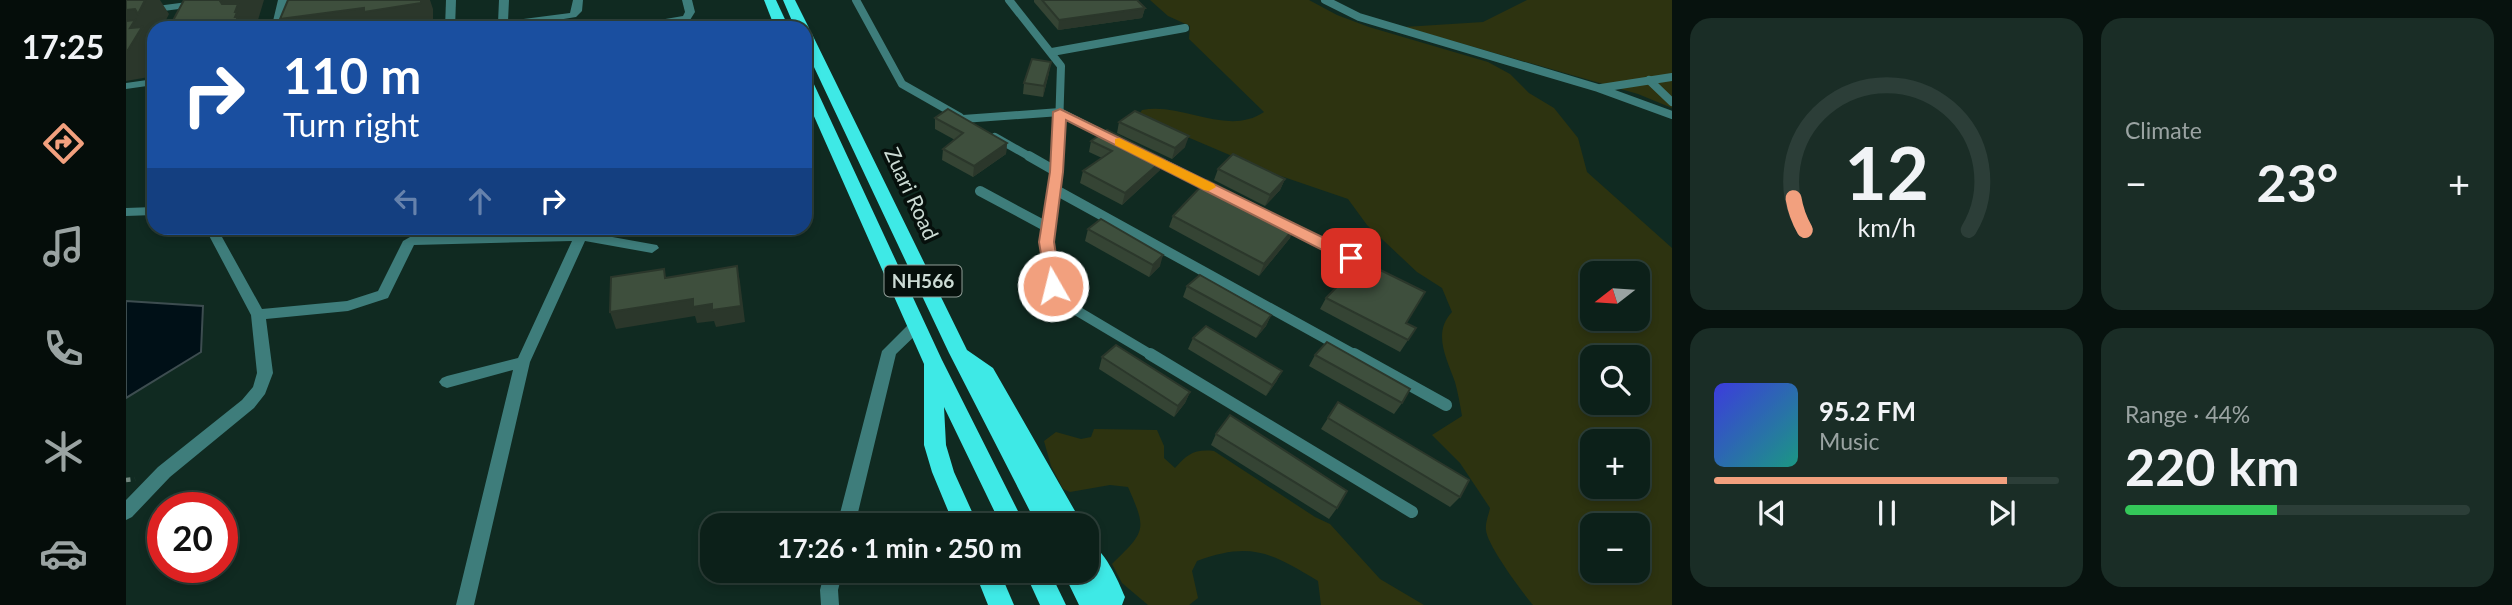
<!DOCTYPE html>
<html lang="en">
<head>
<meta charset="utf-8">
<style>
  :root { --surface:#0c2019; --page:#1a2d26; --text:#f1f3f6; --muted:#9aa3a2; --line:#2c3e38; --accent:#f2a07e }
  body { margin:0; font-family:Lato,sans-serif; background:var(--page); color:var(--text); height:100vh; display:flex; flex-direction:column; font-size:26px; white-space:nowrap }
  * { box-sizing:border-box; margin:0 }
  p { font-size:23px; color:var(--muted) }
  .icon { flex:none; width:38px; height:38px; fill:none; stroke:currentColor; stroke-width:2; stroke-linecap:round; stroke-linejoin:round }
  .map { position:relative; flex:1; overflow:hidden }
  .drawer { display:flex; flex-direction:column; gap:18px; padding:18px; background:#07120e; width:840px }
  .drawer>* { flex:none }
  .top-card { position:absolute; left:21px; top:21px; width:665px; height:214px; border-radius:21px; box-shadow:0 4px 10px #0003,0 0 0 2px var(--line); background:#1a4fa0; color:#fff; overflow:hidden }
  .needle { width:46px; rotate:253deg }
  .controls { position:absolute; left:1454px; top:261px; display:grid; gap:14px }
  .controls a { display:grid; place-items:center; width:70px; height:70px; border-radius:14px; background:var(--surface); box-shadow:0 4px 10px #0003,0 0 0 2px var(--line); font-size:35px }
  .speed { position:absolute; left:21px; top:492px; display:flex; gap:14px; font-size:35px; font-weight:700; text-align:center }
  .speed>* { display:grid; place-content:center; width:91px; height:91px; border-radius:50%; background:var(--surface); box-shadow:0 4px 10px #0003,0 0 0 2px var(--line); line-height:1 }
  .speed .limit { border:10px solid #d22; background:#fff; color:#111 }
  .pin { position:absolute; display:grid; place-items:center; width:60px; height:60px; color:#fff; margin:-30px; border-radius:14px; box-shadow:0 4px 10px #0006 }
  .me { position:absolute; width:77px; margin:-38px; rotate:352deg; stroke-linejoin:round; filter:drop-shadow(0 0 5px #0008) }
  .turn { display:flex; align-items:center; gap:24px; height:147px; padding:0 21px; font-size:32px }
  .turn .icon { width:91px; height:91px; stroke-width:2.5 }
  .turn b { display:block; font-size:49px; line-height:60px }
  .lanes { display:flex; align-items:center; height:66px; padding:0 21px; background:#0003; justify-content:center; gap:35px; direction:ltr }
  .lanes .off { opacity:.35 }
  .big { font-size:52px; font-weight:700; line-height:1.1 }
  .drawer .card { flex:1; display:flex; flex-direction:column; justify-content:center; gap:10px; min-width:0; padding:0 24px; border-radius:21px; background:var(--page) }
  .drawer .dial { align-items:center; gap:0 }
  .dial svg { height:182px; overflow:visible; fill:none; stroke:var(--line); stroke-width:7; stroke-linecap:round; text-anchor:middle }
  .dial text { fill:var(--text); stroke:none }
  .song { display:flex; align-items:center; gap:21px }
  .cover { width:84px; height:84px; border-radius:10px; background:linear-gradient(135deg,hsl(240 70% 55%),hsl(170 70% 35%)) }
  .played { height:7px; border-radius:4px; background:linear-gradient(90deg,var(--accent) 85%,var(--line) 85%) }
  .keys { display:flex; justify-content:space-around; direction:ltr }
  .heat { display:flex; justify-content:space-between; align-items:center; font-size:38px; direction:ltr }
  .charge { height:10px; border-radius:5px; background:linear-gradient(90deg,#34c759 44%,var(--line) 0) }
  .drawer .tiles { flex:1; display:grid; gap:18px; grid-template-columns:repeat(2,1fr) }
  .trip { position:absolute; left:574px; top:513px; width:399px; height:70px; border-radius:21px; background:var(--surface); box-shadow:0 4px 10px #0003,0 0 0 2px var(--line); font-weight:700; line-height:70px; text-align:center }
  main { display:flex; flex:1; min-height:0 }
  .tabs { display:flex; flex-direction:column; width:126px; justify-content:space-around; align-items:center; background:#050d0a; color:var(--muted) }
  .tabs .icon { width:49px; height:49px }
  .tabs .on { color:var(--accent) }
  .tabs b { font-size:32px; color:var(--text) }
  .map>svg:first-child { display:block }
</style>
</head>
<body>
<main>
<nav class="tabs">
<b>17:25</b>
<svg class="icon on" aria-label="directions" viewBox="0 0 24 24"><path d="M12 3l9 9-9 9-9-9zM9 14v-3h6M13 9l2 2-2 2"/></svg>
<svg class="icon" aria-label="music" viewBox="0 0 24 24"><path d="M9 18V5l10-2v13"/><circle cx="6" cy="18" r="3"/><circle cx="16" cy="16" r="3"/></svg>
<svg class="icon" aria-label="phone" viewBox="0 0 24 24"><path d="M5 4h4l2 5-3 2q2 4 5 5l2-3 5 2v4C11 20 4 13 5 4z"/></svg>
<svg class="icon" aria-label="climate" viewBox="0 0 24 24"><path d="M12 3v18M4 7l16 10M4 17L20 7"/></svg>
<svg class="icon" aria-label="car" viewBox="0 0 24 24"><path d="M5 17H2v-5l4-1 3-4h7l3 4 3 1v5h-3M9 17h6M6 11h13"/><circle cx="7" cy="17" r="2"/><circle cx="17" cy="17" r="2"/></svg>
</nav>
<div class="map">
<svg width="1546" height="605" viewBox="0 0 1546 605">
  <rect width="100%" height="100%" fill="#102a21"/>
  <g fill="#2d3310" fill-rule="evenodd">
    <path d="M1024 0H1183L1211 15 1243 27 1362 62 1384 74 1403 93 1428 108 1452 138 1461 172 1546 248V605H1407C1396 592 1361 545 1360 530 1359 523 1363 514 1364 508L1334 463 1306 435 1336 416C1334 404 1332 393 1329 382 1321 359 1306 333 1326 312L1316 288 1291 272 1241 225 1222 199 1146 173 1012 116 1016 110C1057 102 1101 137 1138 112L1063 39 1064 26 1042 16ZM1466 273H1512V318H1466ZM1466 357H1512V402H1466ZM1466 441H1512V486H1466ZM1466 525H1512V570H1466Z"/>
    <path d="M1401 0H1546V108L1512 94 1278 27 1357 22Z"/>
    <path d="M968 429 1031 430 1038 446V458L1049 468C1062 454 1068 449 1088 451L1189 517 1204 524 1254 579 1298 605H1195L1192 581C1146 553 1125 541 1071 561L1066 571 1072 598 1063 605H1022L996 583 986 564C1020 531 1021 530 1002 487L984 485 944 492 937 489 925 466 918 441 930 432 955 439 965 437Z"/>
  </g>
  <path fill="#001017" stroke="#3d4d50" stroke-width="2" d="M0 301 77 306 75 352 0 398Z"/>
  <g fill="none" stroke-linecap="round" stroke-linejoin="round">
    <path stroke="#72877f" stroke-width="4.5" stroke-dasharray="4.5 4.5" stroke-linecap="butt" d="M0 480 9 479"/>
    <g stroke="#3e7d7b" stroke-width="8">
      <path d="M730 0 776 84 834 117"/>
      <path d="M883 0 935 66 932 158"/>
      <path d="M1199 0 1233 17 1472 88 1546 115"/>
      <path d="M926 52 1059 28"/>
      <path d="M1523 80 1546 102"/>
      <path d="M1475 88 1546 77"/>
      <path d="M837 119 934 112 989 140"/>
      <path d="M869 137 906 158"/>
    </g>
    <g stroke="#3e7d7b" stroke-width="10">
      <path d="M903 156 931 172"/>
      <path d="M932 156 920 242 927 286 948 309 1027 356"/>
      <path d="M1025 158 1089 190"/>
      <path d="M928 189 1231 356"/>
      <path d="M854 191 923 228"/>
      <path d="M1157 224 1246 268"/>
    </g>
    <g stroke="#3e7d7b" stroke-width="12">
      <path d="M1024 354 1286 512"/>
      <path d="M1228 354 1320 405"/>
    </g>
    <g fill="#3e7d7b" fill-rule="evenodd">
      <path d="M77 0H103L98 3 0 16V10Z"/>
      <path d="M152 0H162L157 19 175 18V22L156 25 155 28H113L118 25 147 21Z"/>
      <path d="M320 0H330L329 28H319Z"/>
      <path d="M373 0H383L382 21 444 13 447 0H457L456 11 450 17 382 28H351L372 23Z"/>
      <path d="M556 0H566L569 12 564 20 521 28H499L504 25 557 16 559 12Z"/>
      <path d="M28 38V44L0 48V42Z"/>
      <path d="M28 79V85L0 89V83Z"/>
      <path d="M28 207V215L0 216V208Z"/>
      <path d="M79 228H91L136 309 221 301 252 291 277 241 284 237 451 232 455 228H467L464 233 531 245 533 248 526 253 459 241 404 362 348 605H330L387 370 321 388 316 386 313 382 316 378 321 376 392 358 446 241 288 245 262 298 222 311 140 319 147 373 139 394 128 408 44 477 6 517 0 520V500L32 467 116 400 127 387 131 373 125 315Z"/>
      <path d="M790 321 795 322 797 326 795 330 770 354 729 525H711L756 351 785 322Z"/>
      <path d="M699 570H717L712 590 713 605H695L694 590Z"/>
    </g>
    <g fill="#3ee9e6" fill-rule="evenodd">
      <path d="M638 0H650L663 28H649Z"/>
      <path d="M657 0H669L683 28 681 30 686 34 841 350 867 368 957 525H911L823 353 679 48V28H669Z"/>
      <path d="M679 76 686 80 816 360 899 525H875L818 407 820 445 828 472 852 525H828L806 472 798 445V364L679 96Z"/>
      <path d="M961 542C978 548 992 580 999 597L996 605H953L936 570H961Z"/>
      <path d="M848 570H873L888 605H862Z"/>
      <path d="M898 570H923L940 605H914Z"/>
    </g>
  </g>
  <g fill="#354434">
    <path d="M908 0H1011L1019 8 1016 18 932 30 908 2Z"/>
    <path d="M923 73 917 97 897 94 898 83Z"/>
    <path d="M809 118 881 143 880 154 847 177 816 160 817 149 829 140 809 129Z"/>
    <path d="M993 122 1059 147 1046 159 991 133Z"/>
    <path d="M965 141 1038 159 1034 170 996 205 954 183 957 171 976 158 963 152Z"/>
    <path d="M1092 169 1159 179 1154 190 1139 206 1088 180Z"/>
    <path d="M1047 216 1164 238 1133 276 1043 227Z"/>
    <path d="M962 229 1034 266 1023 277 959 241Z"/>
    <path d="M1061 286 1145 315 1140 326 1130 338 1057 297Z"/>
    <path d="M1200 298 1280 323 1290 328 1274 352 1194 309Z"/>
    <path d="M1067 338 1156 371 1150 382 1140 396 1062 349Z"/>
    <path d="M1189 355 1276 403 1268 414 1183 366Z"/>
    <path d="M976 357 1064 392 1059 403 1048 417 973 369Z"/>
    <path d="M1212 402 1334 497 1324 507 1195 429Z"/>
    <path d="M1090 434 1211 508 1203 519 1085 445Z"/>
  </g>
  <g fill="#2b372b">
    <path d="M19 0H34L43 14 36 28H28V37L27 36H23L28 44V67L23 77 0 81V10L9 9Z"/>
    <path d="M95 0H138L132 20 123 22 127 28H106L94 1Z"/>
    <path d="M295 0H304L307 9V28H159L154 19Z"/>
    <path d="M1019 8 1016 18 932 30 933 20Z"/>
    <path d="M925 62 923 73 917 97 918 86Z"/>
    <path d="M1063 136 1059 147 1046 159 1049 148Z"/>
    <path d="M881 143 880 154 847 177 848 166Z"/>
    <path d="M1038 159 1034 170 996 205 999 193Z"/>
    <path d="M1159 179 1154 190 1139 206 1144 195Z"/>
    <path d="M1170 226 1164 238 1133 276 1138 264Z"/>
    <path d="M1037 255 1034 266 1023 277 1027 265Z"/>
    <path d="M611 266 614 282 619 322 590 327 588 321 571 323 569 316 490 329 484 312 567 299 586 304Z"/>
    <path d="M1145 315 1140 326 1130 338 1136 327Z"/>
    <path d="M1156 371 1150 382 1140 396 1146 385Z"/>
    <path d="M1064 392 1059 403 1048 417 1052 406Z"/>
  </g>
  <g fill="#3e4f3d" stroke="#2b372b" stroke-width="2">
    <path d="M0 0H19L12 14 9 9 0 10Z"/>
    <path d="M58 0H95L94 1 96 4H112L109 12H111L109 17H112L106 28H43Z"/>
    <path d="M162 0H295V3L238 12V8L154 19Z"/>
    <path d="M916 0H1011L1019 8 933 20Z"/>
    <path d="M9 20 4 28 16 27 2 50H0V21Z"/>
    <path d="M906 59 925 62 918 86 898 83Z"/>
    <path d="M822 109 881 143 848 166 817 149 837 133 809 118Z"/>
    <path d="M1009 111 1063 136 1049 148 993 122Z"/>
    <path d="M981 130 1038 159 999 193 957 171 986 151 965 141Z"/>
    <path d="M1107 154 1159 179 1144 195 1092 169Z"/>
    <path d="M1081 180 1170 226 1138 264 1047 216Z"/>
    <path d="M975 219 1037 255 1027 265 962 229Z"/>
    <path d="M1236 261 1299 292 1280 323 1290 328 1282 340 1200 298Z"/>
    <path d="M611 266 615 306 586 310V304L567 307V299L484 312 485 277 538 269 539 278Z"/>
    <path d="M1074 275 1145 315 1136 327 1061 286Z"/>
    <path d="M1080 326 1156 371 1146 385 1067 338Z"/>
    <path d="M1201 342 1284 389 1276 403 1189 355Z"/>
    <path d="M990 345 1064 392 1052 406 976 357Z"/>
    <path d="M1212 402 1343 480 1334 497 1202 418Z"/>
    <path d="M1104 415 1221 491 1211 508 1090 434Z"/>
  </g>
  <path fill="#f2a07e" stroke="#9d6852" stroke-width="2" d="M934 109 1231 254 1233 258 1225 263 1220 262 940 120 937 172 928 242 935 286 927 291 921 290 913 242 924 172 927 112Z"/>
  <path fill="#f59e0b" d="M993 138 1088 184 1090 187 1083 191 1078 190 989 145V139Z"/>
  <g text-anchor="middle" stroke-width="7" stroke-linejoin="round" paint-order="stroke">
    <rect fill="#06100c" stroke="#919e98" stroke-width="2" x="758.5" y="265.5" width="77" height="31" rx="5"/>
    <g font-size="19" font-weight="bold" fill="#ccdbd4">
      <text x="797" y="288">NH566</text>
    </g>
    <g font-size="21" fill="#ccdbd4" stroke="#06100c">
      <text transform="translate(785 194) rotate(65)" y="7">Zuari Road</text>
    </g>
  </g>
</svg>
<div class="controls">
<a><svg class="needle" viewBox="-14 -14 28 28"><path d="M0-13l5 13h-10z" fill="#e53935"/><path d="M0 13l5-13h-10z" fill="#9aa3a2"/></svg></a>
<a><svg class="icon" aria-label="search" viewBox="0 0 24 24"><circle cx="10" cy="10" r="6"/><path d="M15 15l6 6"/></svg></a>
<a>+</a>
<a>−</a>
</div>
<div class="speed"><div class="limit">20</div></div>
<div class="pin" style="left:1225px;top:258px;background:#d93025"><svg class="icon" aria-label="arrive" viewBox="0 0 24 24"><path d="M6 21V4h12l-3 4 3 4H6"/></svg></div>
<svg class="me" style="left:927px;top:286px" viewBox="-20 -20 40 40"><circle r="17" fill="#f2a07e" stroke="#fff" stroke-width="3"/><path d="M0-11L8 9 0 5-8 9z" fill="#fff"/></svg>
<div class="trip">17:26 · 1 min · 250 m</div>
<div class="top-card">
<div class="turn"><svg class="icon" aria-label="right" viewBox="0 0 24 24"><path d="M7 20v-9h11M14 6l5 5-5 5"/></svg><div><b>110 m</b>Turn right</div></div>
<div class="lanes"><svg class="icon off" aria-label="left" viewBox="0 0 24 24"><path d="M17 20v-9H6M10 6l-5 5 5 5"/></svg><svg class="icon off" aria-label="ahead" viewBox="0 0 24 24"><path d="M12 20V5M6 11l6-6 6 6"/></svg><svg class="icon" aria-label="right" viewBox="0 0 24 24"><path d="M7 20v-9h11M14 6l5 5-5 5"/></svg></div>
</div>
</div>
<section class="drawer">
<div class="tiles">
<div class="card dial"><svg viewBox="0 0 100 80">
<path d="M14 69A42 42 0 1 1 86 69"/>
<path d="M14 69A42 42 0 0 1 9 55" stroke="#f2a07e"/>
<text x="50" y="56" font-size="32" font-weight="700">12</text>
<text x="50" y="72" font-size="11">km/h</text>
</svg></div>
<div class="card"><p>Climate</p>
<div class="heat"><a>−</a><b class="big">23°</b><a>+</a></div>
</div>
<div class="card">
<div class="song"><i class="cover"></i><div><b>95.2 FM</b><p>Music</p></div></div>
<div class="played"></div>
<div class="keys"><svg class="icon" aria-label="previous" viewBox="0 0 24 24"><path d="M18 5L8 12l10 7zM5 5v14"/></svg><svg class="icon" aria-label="pause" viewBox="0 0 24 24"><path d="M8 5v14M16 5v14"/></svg><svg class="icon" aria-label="next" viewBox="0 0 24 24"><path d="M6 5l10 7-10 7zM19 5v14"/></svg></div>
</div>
<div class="card"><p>Range · 44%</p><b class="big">220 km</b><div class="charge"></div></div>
</div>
</section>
</main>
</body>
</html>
